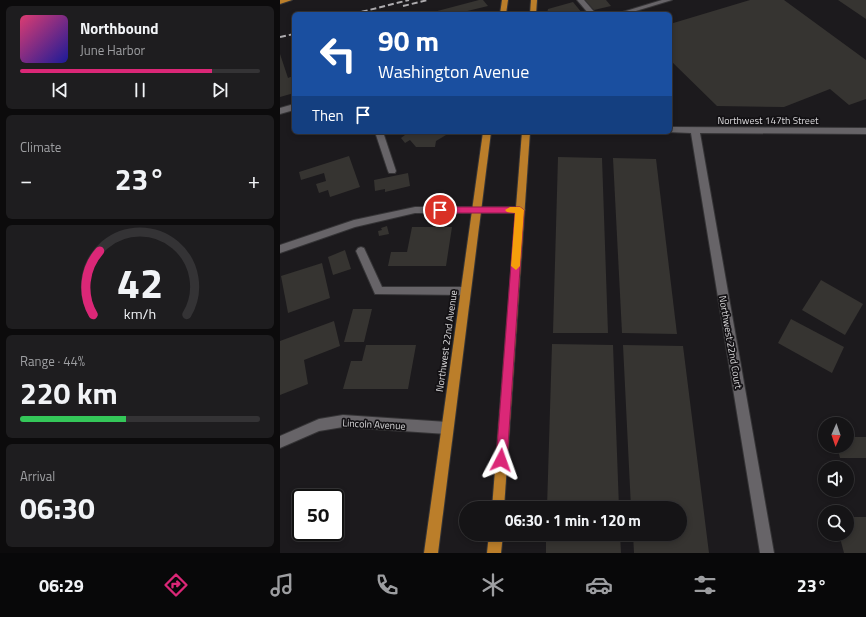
<!DOCTYPE html>
<html lang="en">
<head>
<meta charset="utf-8">
<style>
  :root { --surface:#151416; --page:#1e1d1f; --text:#f1f3f6; --muted:#9d9ea1; --line:#343335; --accent:#db2777 }
  body { margin:0; font-family:"Titillium Web",sans-serif; background:var(--page); color:var(--text); height:100vh; display:flex; flex-direction:column; font-size:15px; white-space:nowrap }
  * { box-sizing:border-box; margin:0 }
  p { font-size:13px; color:var(--muted) }
  .icon { flex:none; width:22px; height:22px; fill:none; stroke:currentColor; stroke-width:2; stroke-linecap:round; stroke-linejoin:round }
  .map { position:relative; flex:1; overflow:hidden }
  .panel { display:flex; flex-direction:column; gap:6px; padding:6px; background:#0c0b0c; width:280px }
  .panel>* { flex:none }
  .top-card { position:absolute; left:12px; top:12px; width:380px; height:122px; border-radius:6px; box-shadow:0 2px 6px #0003,0 0 0 1px var(--line); background:#1a4fa0; color:#fff; overflow:hidden }
  .needle { width:26px; rotate:182deg }
  .controls { position:absolute; left:538px; top:417px; display:grid; gap:8px }
  .controls a { display:grid; place-items:center; width:36px; height:36px; border-radius:50%; background:var(--surface); box-shadow:0 2px 6px #0003,0 0 0 1px var(--line); font-size:20px }
  .speed { position:absolute; left:12px; top:489px; display:flex; gap:8px; font-size:20px; font-weight:700; text-align:center }
  .speed>* { display:grid; place-content:center; width:52px; height:52px; border-radius:50%; background:var(--surface); box-shadow:0 2px 6px #0003,0 0 0 1px var(--line); line-height:1 }
  .speed .limit { border:2px solid #111; border-radius:6px; background:#fff; color:#111 }
  .pin { position:absolute; display:grid; place-items:center; width:34px; height:34px; color:#fff; margin:-17px; border:2px solid #fff; border-radius:50%; box-shadow:0 1px 4px #0007 }
  .me { position:absolute; width:44px; margin:-22px; rotate:4deg; stroke-linejoin:round; filter:drop-shadow(0 0 3px #0008) }
  .turn { display:flex; align-items:center; gap:14px; height:84px; padding:0 20px; font-size:18px }
  .turn .icon { width:52px; height:52px; stroke-width:2.5 }
  .turn b { display:block; font-size:28px; line-height:34px }
  .then { display:flex; align-items:center; height:38px; padding:0 20px; background:#0003; gap:8px; font-size:15px }
  .big { font-size:30px; font-weight:700; line-height:1.1 }
  .panel .widget { flex:1; display:flex; flex-direction:column; justify-content:center; gap:6px; min-width:0; padding:0 14px; border-radius:6px; background:var(--page) }
  .panel .dial { align-items:center; gap:0 }
  .dial svg { height:104px; overflow:visible; fill:none; stroke:var(--line); stroke-width:7; stroke-linecap:round; text-anchor:middle }
  .dial text { fill:var(--text); stroke:none }
  .song { display:flex; align-items:center; gap:12px }
  .cover { width:48px; height:48px; border-radius:6px; background:linear-gradient(135deg,hsl(340 70% 55%),hsl(240 70% 35%)) }
  .played { height:4px; border-radius:2px; background:linear-gradient(90deg,var(--accent) 80%,var(--line) 80%) }
  .keys { display:flex; justify-content:space-around; direction:ltr }
  .heat { display:flex; justify-content:space-between; align-items:center; font-size:22px; direction:ltr }
  .charge { height:6px; border-radius:3px; background:linear-gradient(90deg,#34c759 44%,var(--line) 0) }
  .trip { position:absolute; left:179px; top:501px; width:228px; height:40px; border-radius:20px; background:var(--surface); box-shadow:0 2px 6px #0003,0 0 0 1px var(--line); font-weight:700; line-height:40px; text-align:center }
  .dock { display:flex; height:64px; justify-content:space-around; align-items:center; background:#080809; color:var(--muted) }
  .dock .icon { width:28px; height:28px }
  .dock .current { color:var(--accent) }
  .dock b { font-size:18px; color:var(--text) }
  main { display:flex; flex:1; min-height:0 }
  .map>svg:first-child { display:block }
</style>
</head>
<body>
<main>
<section class="panel">
<div class="widget">
<div class="song"><i class="cover"></i><div><b>Northbound</b><p>June Harbor</p></div></div>
<div class="played"></div>
<div class="keys"><svg class="icon" aria-label="previous" viewBox="0 0 24 24"><path d="M18 5L8 12l10 7zM5 5v14"/></svg><svg class="icon" aria-label="pause" viewBox="0 0 24 24"><path d="M8 5v14M16 5v14"/></svg><svg class="icon" aria-label="next" viewBox="0 0 24 24"><path d="M6 5l10 7-10 7zM19 5v14"/></svg></div>
</div>
<div class="widget"><p>Climate</p>
<div class="heat"><a>−</a><b class="big">23°</b><a>+</a></div>
</div>
<div class="widget dial"><svg viewBox="0 0 100 80">
<path d="M14 69A42 42 0 1 1 86 69"/>
<path d="M14 69A42 42 0 0 1 19 20" stroke="#db2777"/>
<text x="50" y="56" font-size="32" font-weight="700">42</text>
<text x="50" y="72" font-size="11">km/h</text>
</svg></div>
<div class="widget"><p>Range · 44%</p><b class="big">220 km</b><div class="charge"></div></div>
<div class="widget"><p>Arrival</p><b class="big">06:30</b></div>
</section>
<div class="map">
<svg width="586" height="553" viewBox="0 0 586 553">
  <rect width="100%" height="100%" fill="#1c1a1d"/>
  <g fill="#363431">
    <path d="M199 0H203L208 6 175 14H146Z"/>
    <path d="M305 0H326L331 6 314 10Z"/>
    <path d="M470 0H504L586 60V99L569 105 550 89 504 107 437 106 390 60V24Z"/>
    <path d="M558 0H586V19Z"/>
    <path d="M293 2 302 13H267L268 9Z"/>
    <path d="M0 54 8 78 13 76 14 79V93L0 97Z"/>
    <path d="M119 132H171L156 141 155 147H136L130 140 125 143 121 138 125 135Z"/>
    <path d="M69 156 80 187 50 197 48 190 39 193 36 184 46 181 44 173 21 180 19 172Z"/>
    <path d="M278 157 322 158 328 333H273Z"/>
    <path d="M333 158 376 159 397 334 342 333Z"/>
    <path d="M128 173 130 186 105 192V189L95 191 94 180Z"/>
    <path d="M107 226 109 234 99 236 98 231 102 230 101 228Z"/>
    <path d="M132 227H172L166 266H108L111 252H127Z"/>
    <path d="M65 250 71 269 53 275 48 257Z"/>
    <path d="M42 263 50 298 8 313 1 276Z"/>
    <path d="M541 280 583 304 565 335 522 310Z"/>
    <path d="M73 309H92L84 342H64Z"/>
    <path d="M511 319 564 347 552 373 498 343Z"/>
    <path d="M54 321 60 346 24 360 28 384 0 395V341Z"/>
    <path d="M272 344 333 345 339 508H267Z"/>
    <path d="M86 345H136L128 389H63L71 361H82Z"/>
    <path d="M343 345 403 346 429 553H354L353 534H400V508H351Z"/>
    <path d="M567 437H586V458H560L557 446H567Z"/>
    <path d="M567 517H586V553H564L559 534H567Z"/>
    <path d="M266 534H340L341 553H266Z"/>
  </g>
  <g fill="none" stroke-linecap="round" stroke-linejoin="round">
    <g stroke="#353436" stroke-width="2">
      <g id="minor">
        <path d="M297 0H304L316 14H309Z"/>
        <path d="M382 0H392L346 14H336Z"/>
        <path d="M14 104V110L0 114V108Z"/>
        <path d="M390 127 586 128V134L420 133 494 553H480L411 133 387 132H390Z"/>
        <path d="M95 132H103L116 171 115 173H109L108 171Z"/>
        <path d="M135 207H240L245 210 240 213H135L75 227 0 253V245L74 220Z"/>
        <path d="M81 247 84 248 102 287H185L189 288 190 291 189 294 185 295 95 294 76 251 78 248Z"/>
        <path d="M63 415 167 422 171 424 173 428 171 432 167 434 63 427 39 431 0 448V436L39 419Z"/>
      </g>
    </g>
    <g stroke="#353436" stroke-width="2">
      <g id="major">
        <path d="M0 0H12L0 4Z"/>
        <path d="M222 0H228L226 14H220Z"/>
        <path d="M251 0H257L256 14H250Z"/>
        <path d="M203 132H211L158 553H144Z"/>
        <path d="M242 132H250L224 508H212Z"/>
        <path d="M209 534H223L221 553H207Z"/>
      </g>
    </g>
    <use href="#minor" fill="#676468" fill-rule="evenodd"/>
    <use href="#major" fill="#bb7e2a" fill-rule="evenodd"/>
    <g stroke="#adabae" stroke-width="2" stroke-dasharray="6 3" stroke-linecap="butt">
      <path d="M123 6 148 0"/>
      <path d="M73 14 129 0"/>
      <path d="M0 37 14 34"/>
    </g>
  </g>
  <path fill="#db2777" stroke="#8e194d" d="M160 207H240L244 210 227 460 225 464 221 466 217 464 216 460 235 213H160L155 210Z"/>
  <path fill="#f59e0b" d="M230 207H240L244 210 240 266 236 270 231 266 235 213 227 212 225 210Z"/>
  <g text-anchor="middle" stroke-width="3.5" stroke-linejoin="round" paint-order="stroke">
    <g font-size="10" fill="#dad9db" stroke="#131114">
      <text x="488" y="124">Northwest 147th Street</text>
      <text transform="translate(166 341) rotate(-82)" y="4">Northwest 22nd Avenue</text>
      <text transform="translate(451 342) rotate(80)" y="4">Northwest 22nd Court</text>
      <text transform="translate(94 424) rotate(3)" y="4">Lincoln Avenue</text>
    </g>
  </g>
</svg>
<div class="controls">
<a><svg class="needle" viewBox="-14 -14 28 28"><path d="M0-13l5 13h-10z" fill="#e53935"/><path d="M0 13l5-13h-10z" fill="#9d9ea1"/></svg></a>
<a><svg class="icon" aria-label="sound" viewBox="0 0 24 24"><path d="M4 9h4l5-4v14l-5-4H4zM17 9q2 3 0 6"/></svg></a>
<a><svg class="icon" aria-label="search" viewBox="0 0 24 24"><circle cx="10" cy="10" r="6"/><path d="M15 15l6 6"/></svg></a>
</div>
<div class="speed"><div class="limit">50</div></div>
<div class="pin" style="left:160px;top:210px;background:#d93025"><svg class="icon" aria-label="arrive" viewBox="0 0 24 24"><path d="M6 21V4h12l-3 4 3 4H6"/></svg></div>
<svg class="me" style="left:221px;top:460px" viewBox="-20 -20 40 40"><path d="M0-17L14 15 0 8-14 15z" fill="#db2777" stroke="#fff" stroke-width="4"/></svg>
<div class="trip">06:30 · 1 min · 120 m</div>
<div class="top-card">
<div class="turn"><svg class="icon" aria-label="left" viewBox="0 0 24 24"><path d="M17 20v-9H6M10 6l-5 5 5 5"/></svg><div><b>90 m</b>Washington Avenue</div></div>
<div class="then">Then<svg class="icon" aria-label="arrive" viewBox="0 0 24 24"><path d="M6 21V4h12l-3 4 3 4H6"/></svg></div>
</div>
</div>
</main>
<nav class="dock">
<b>06:29</b>
<svg class="icon current" aria-label="directions" viewBox="0 0 24 24"><path d="M12 3l9 9-9 9-9-9zM9 14v-3h6M13 9l2 2-2 2"/></svg>
<svg class="icon" aria-label="music" viewBox="0 0 24 24"><path d="M9 18V5l10-2v13"/><circle cx="6" cy="18" r="3"/><circle cx="16" cy="16" r="3"/></svg>
<svg class="icon" aria-label="phone" viewBox="0 0 24 24"><path d="M5 4h4l2 5-3 2q2 4 5 5l2-3 5 2v4C11 20 4 13 5 4z"/></svg>
<svg class="icon" aria-label="climate" viewBox="0 0 24 24"><path d="M12 3v18M4 7l16 10M4 17L20 7"/></svg>
<svg class="icon" aria-label="car" viewBox="0 0 24 24"><path d="M5 17H2v-5l4-1 3-4h7l3 4 3 1v5h-3M9 17h6M6 11h13"/><circle cx="7" cy="17" r="2"/><circle cx="17" cy="17" r="2"/></svg>
<svg class="icon" aria-label="filters" viewBox="0 0 24 24"><path d="M4 7h16M4 17h16"/><circle cx="9" cy="7" r="2"/><circle cx="15" cy="17" r="2"/></svg>
<b>23°</b>
</nav>
</body>
</html>
